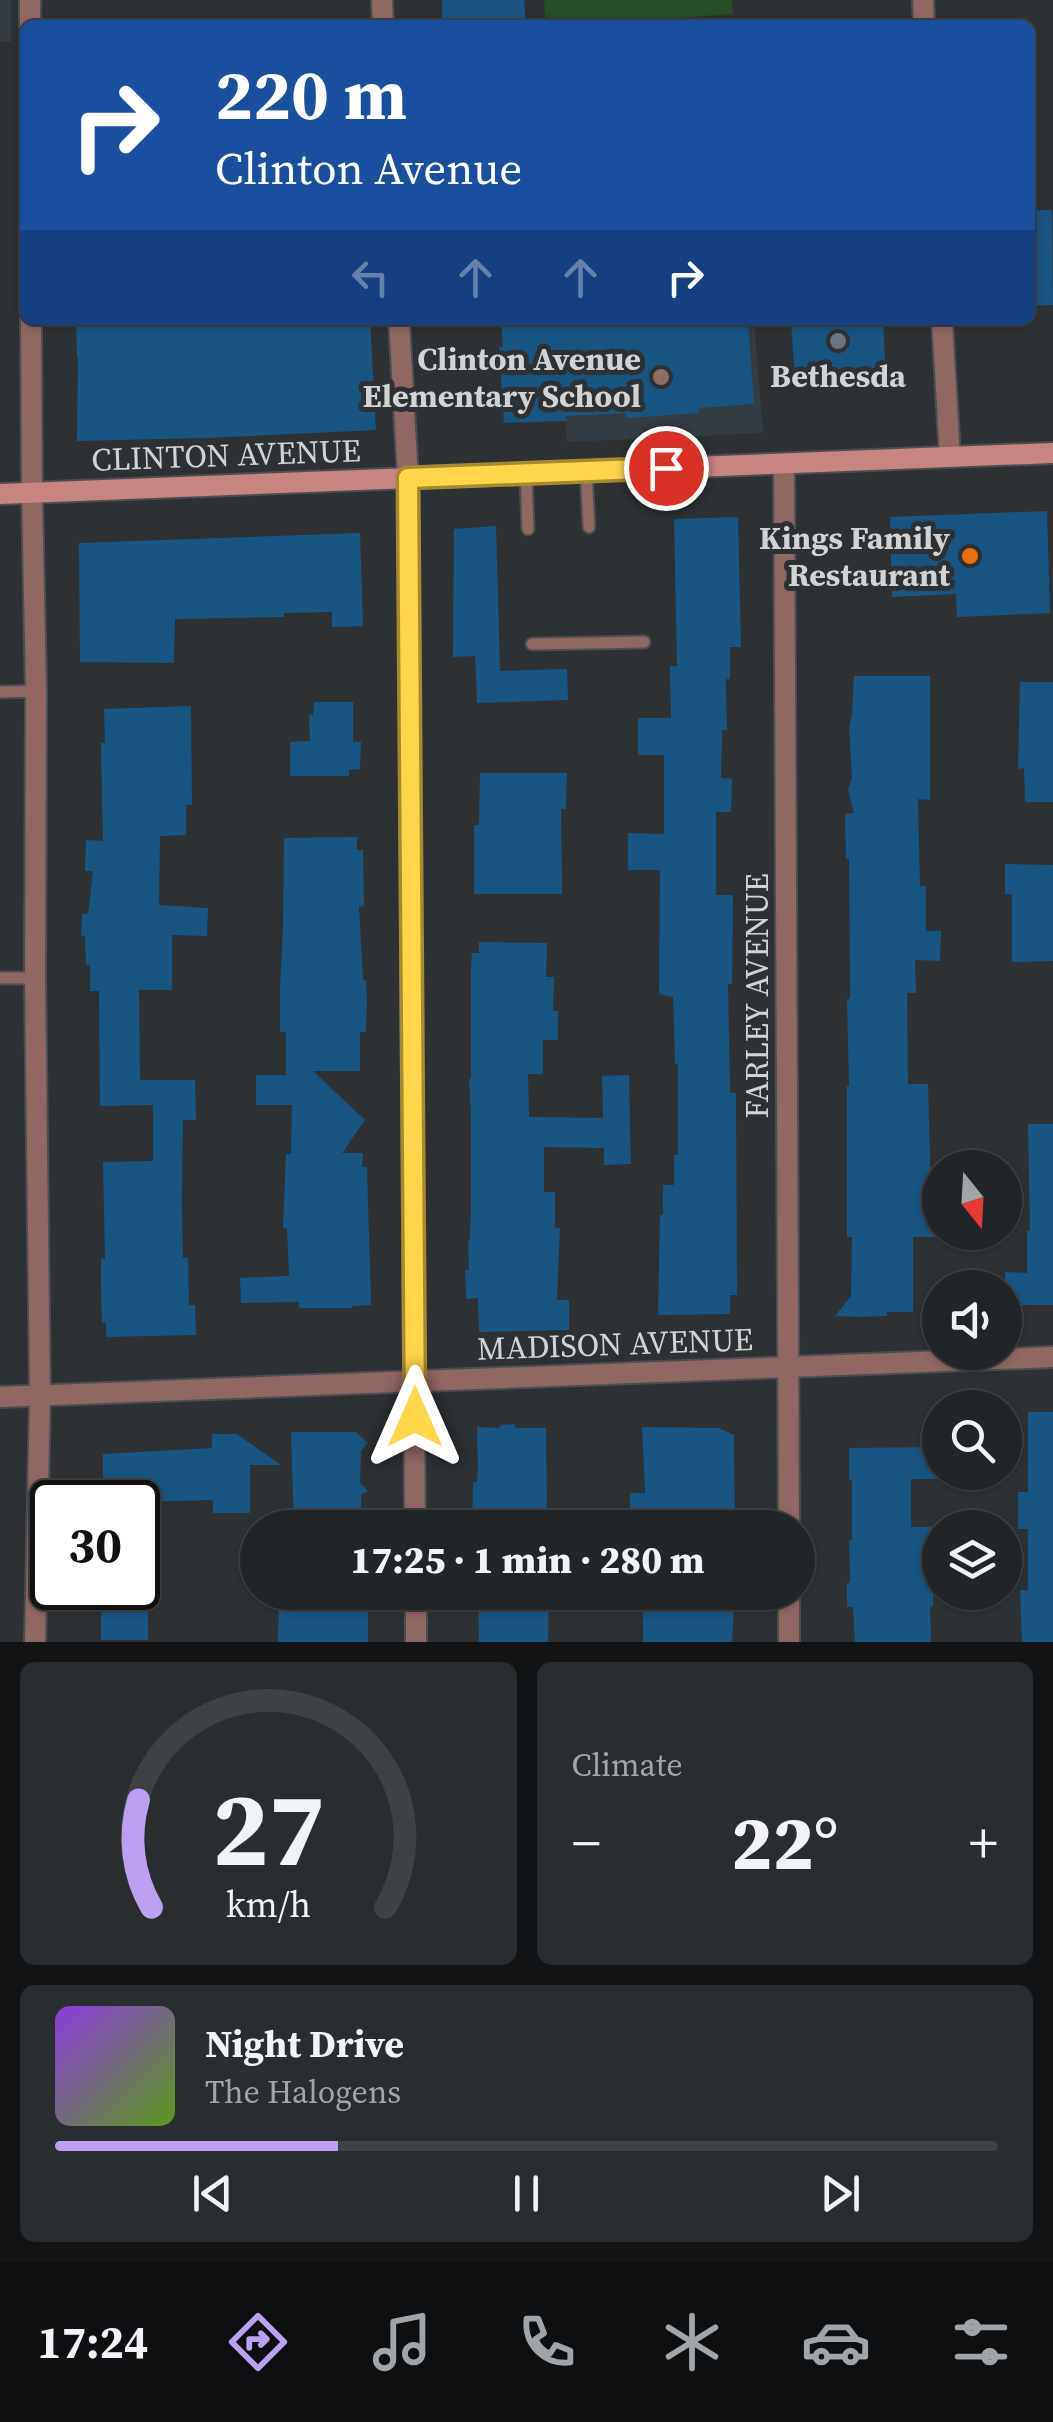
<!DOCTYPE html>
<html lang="en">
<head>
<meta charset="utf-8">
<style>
  :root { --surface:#222527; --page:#2a2d2f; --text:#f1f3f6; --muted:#a2a5a7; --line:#3f4244; --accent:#bca0f2 }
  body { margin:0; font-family:"Source Serif 4",serif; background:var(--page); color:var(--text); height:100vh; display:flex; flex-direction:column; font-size:38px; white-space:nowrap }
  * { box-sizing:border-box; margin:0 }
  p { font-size:32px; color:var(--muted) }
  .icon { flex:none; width:55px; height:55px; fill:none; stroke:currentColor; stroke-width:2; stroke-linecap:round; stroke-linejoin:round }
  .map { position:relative; height:1642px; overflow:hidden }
  .drawer { display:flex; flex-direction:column; gap:20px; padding:20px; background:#131415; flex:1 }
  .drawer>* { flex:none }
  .banner { position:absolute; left:20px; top:20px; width:1015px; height:305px; border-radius:15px; box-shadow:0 2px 8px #0004,0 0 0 2px var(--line); background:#1a4fa0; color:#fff; overflow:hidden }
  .needle { width:65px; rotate:162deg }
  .fabs { position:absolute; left:922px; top:1150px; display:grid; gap:20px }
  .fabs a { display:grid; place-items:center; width:100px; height:100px; border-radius:50%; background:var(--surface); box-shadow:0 2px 8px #0004,0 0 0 2px var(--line); font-size:50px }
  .speed { position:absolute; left:30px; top:1480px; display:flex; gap:20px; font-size:50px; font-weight:700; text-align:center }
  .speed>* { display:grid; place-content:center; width:130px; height:130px; border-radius:50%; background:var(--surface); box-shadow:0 2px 8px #0004,0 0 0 2px var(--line); line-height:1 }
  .speed .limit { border:5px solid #111; border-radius:15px; background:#fff; color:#111 }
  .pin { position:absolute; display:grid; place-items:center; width:85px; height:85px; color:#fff; margin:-42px; border:5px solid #fff; border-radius:50%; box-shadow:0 2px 10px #0007 }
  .me { position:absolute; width:110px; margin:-55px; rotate:0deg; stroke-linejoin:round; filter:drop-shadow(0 0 8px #0008) }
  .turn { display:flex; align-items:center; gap:35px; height:210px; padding:0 30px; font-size:45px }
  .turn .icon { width:130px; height:130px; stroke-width:2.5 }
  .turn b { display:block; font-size:70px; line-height:85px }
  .lanes { display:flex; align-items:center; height:95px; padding:0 30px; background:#0003; justify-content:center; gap:50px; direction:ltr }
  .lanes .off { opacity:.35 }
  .big { font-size:75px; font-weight:800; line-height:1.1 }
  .drawer .tile { flex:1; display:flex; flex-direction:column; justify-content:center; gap:15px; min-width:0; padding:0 35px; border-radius:15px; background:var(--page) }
  .drawer .dial { align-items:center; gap:0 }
  .dial svg { height:260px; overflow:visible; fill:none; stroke:var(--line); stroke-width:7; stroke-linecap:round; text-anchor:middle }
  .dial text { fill:var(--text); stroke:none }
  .song { display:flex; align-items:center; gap:30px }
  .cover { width:120px; height:120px; border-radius:15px; background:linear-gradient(135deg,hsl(270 70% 55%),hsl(90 70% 35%)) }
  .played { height:10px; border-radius:5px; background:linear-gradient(90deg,var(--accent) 30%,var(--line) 30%) }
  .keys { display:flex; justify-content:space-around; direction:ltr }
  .heat { display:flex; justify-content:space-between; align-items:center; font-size:55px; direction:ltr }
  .drawer .tiles { flex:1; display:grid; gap:20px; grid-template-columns:1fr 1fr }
  .tile:last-child { grid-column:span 2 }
  .trip { position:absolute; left:240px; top:1510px; width:575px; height:100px; border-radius:50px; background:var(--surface); box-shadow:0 2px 8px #0004,0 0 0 2px var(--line); font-weight:800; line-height:100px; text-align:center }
  .menu { display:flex; height:160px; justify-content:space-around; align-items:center; background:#0e0f10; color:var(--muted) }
  .menu .icon { width:70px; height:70px }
  .menu .on { color:var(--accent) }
  .menu b { font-size:45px; color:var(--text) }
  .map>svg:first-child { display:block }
</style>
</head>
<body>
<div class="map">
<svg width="1053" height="1642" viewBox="0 0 1053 1642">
  <rect width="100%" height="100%" fill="#2e3134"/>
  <g fill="#343c43">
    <rect x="0" y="0" width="11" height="42"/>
    <path d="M558 320H754L763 433 567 442Z"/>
  </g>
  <path fill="#254d26" d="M544 0H732L733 14 582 25H546Z"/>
  <g fill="#195583">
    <path d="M442 0H524L526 25H442Z"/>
    <path d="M1030 210H1052L1053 305 1030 306Z"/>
    <path d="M76 320H370L376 430 206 438 77 441 78 357H77Z"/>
    <path d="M501 320H748L754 404 699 408V413L627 418 626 413 566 416 567 421 504 423 499 347H503Z"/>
    <path d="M791 320H883L886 375 795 381Z"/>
    <path d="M1047 511 1050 613 957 617 956 594 892 597 890 517Z"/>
    <path d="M738 517 741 647H730V679H726L727 730H722L721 778 732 779 731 812H716V895H733L732 984H728L730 1093H736L737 1295H730V1314L658 1315 660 1215H663V1185H674V1155H678V1064H675L673 997 659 994 660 870H628V833L664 834V755H638V718H671L670 666H677L674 519Z"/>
    <path d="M496 526 500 671 567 669 568 700 477 703 475 656 453 657 454 529Z"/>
    <path d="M360 533 363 626 332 627V612L284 613V617L175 619 174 663 80 662 79 543Z"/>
    <path d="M854 676H930V800L918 799 920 886H926V931H941L940 961 915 960 916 993H907L908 1084H928L931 1201H936V1237H913V1312H887V1316L860 1317 835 1316 851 1296 852 1237H847V1086H849L847 999H850L849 859H846L845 814 854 813 848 789 852 778 849 728 852 714Z"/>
    <path d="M1020 682H1053V802H1025L1024 768 1018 769Z"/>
    <path d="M314 702H353V742H361L360 769 349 770V776H290V742L310 741 309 715H313Z"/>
    <path d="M191 706 192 805H186V835L160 836 159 905 208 908 207 936 172 935V990H139L140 1080H195L196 1120H183L182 1203 183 1258H188L189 1305H195L196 1335 106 1337V1323H102L101 1285V1259H105L103 1162 153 1161V1105L100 1106 99 991H90V965H86L85 936H81L82 914H88L93 871H85L86 840 103 841 101 743H105L104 709Z"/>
    <path d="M480 773H567L566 809H561L562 894H474V825H479Z"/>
    <path d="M357 837V850H363L364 906 359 907 363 980H366L367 1001 366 1032H360V1071H313L365 1120 342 1153H363L362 1167H367L371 1305 352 1306V1308H299V1302L241 1303 240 1278 289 1276 287 1228H283L286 1154H291L292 1105H256V1075H286V1032H280V988L283 927 284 838Z"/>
    <path d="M1005 864 1053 865V961L1012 962V894H1005Z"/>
    <path d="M479 942 547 943 546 977H554L553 1011H558V1040H543V1074H528L529 1117 603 1118 602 1076 629 1075 631 1164 604 1165V1148L544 1147V1192H555V1228H560L557 1300H569V1330L479 1332 478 1298 466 1299 465 1270H469L468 1241H470L471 1207V1113L469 1079H471V967L472 953H479Z"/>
    <path d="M1028 1124H1053V1305H1005V1272L1027 1273V1231H1030Z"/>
    <path d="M1028 1412H1053V1642H1022L1020 1590H1028V1529H1018V1492H1028Z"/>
    <path d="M514 1424 516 1428H546L547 1528H472L473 1482H477L478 1471 477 1427 499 1428 501 1425Z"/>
    <path d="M642 1427 719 1428 734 1435 735 1528H630V1493H645Z"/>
    <path d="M291 1432H356L368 1443 361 1451 360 1483 368 1491 361 1495V1528H294Z"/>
    <path d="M212 1434H237L281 1465H250V1513H213V1500L138 1502V1492L103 1494V1454L212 1448Z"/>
    <path d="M939 1447V1479H911V1527H932V1571H933V1606H930L931 1642H855L853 1607H847V1583H850L849 1540H852V1480H849V1448Z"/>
    <path d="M101 1588H143V1603L148 1602V1640H101Z"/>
    <path d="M478 1592H549L548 1642H479Z"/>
    <path d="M643 1592H725V1602H734L732 1642H643Z"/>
    <path d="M368 1601V1642H278L279 1603Z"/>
  </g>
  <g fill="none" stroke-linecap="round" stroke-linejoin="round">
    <g stroke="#4b4e51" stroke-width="15">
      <g id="service">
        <path d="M586 471 589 527"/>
        <path d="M526 474 528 529"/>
        <path d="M532 644 644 642"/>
        <path d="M0 692 36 691"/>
        <path d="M0 978H35"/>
      </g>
    </g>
    <g stroke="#4b4e51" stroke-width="24">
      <g id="minor">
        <path d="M30 0V25"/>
        <path d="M382 0 383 25"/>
        <path d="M923 0 924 25"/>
        <path d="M31 320 32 493 36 691 35 978 40 1395 35 1642"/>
        <path d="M399 320 408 478 415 1528"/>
        <path d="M942 320 950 457"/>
        <path d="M784 464 789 1528"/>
        <path d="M0 1397 1053 1357"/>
        <path d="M416 1592V1642"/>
        <path d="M789 1592V1642"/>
      </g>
    </g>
    <g stroke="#4b4e51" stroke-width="24">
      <path id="secondary" d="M0 494 1053 453"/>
    </g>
    <use href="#service" stroke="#916764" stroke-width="11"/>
    <use href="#minor" stroke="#916764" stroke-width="20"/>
    <use href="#secondary" stroke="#c78481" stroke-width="20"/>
  </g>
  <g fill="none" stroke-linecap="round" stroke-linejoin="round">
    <g stroke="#a68a30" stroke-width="25">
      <path id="route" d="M415 1417 408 478 666 468"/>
    </g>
    <use href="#route" stroke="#ffd54a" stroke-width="18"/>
  </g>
  <circle fill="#6b7280" stroke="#2e3134" stroke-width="4" cx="838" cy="341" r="10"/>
  <circle fill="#8d6e63" stroke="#2e3134" stroke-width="4" cx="661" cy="377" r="10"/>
  <circle fill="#e8710a" stroke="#2e3134" stroke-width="4" cx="970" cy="556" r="10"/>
  <g text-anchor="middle" stroke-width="10" stroke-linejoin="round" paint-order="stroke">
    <g font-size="32" font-weight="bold" fill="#d1d3d5" stroke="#2e3134" text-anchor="end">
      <text x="641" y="370">Clinton Avenue<tspan x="641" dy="37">Elementary School</tspan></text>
      <text x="838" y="387" text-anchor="middle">Bethesda</text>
      <text x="950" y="549">Kings Family<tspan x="950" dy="37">Restaurant</tspan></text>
    </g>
    <g font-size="32" fill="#d1d3d5" stroke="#2e3134">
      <text transform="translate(226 455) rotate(-2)" y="11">CLINTON AVENUE</text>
      <text transform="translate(757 996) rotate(-90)" y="11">FARLEY AVENUE</text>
      <text transform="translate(615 1344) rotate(-2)" y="11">MADISON AVENUE</text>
    </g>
  </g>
</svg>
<div class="fabs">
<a><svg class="needle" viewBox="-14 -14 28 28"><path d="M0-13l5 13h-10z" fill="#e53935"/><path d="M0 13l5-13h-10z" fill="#a2a5a7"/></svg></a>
<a><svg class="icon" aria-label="sound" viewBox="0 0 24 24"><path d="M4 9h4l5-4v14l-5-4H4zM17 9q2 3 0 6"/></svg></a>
<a><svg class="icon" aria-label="search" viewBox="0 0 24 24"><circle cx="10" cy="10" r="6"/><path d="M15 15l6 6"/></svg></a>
<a><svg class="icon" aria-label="layers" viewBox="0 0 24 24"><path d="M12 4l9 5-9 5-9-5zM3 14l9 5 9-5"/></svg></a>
</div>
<div class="speed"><div class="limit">30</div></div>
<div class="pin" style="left:666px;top:468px;background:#d93025"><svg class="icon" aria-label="arrive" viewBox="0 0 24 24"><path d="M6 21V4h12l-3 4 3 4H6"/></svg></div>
<svg class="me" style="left:415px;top:1417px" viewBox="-20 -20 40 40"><path d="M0-17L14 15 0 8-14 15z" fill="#ffd54a" stroke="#fff" stroke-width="4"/></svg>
<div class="trip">17:25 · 1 min · 280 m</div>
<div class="banner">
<div class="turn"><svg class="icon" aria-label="right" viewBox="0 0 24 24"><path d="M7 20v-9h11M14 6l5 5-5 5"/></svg><div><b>220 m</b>Clinton Avenue</div></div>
<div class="lanes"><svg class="icon off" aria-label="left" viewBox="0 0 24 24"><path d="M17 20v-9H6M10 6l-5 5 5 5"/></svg><svg class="icon off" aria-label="ahead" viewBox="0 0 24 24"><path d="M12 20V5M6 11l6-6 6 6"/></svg><svg class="icon off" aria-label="ahead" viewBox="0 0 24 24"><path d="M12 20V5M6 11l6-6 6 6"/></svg><svg class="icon" aria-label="right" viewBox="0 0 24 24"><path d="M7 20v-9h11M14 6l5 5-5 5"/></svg></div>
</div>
</div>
<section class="drawer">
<div class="tiles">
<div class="tile dial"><svg viewBox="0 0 100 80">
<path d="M14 69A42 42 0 1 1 86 69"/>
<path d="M14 69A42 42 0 0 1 10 36" stroke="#bca0f2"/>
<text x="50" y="56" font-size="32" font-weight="700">27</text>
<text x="50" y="72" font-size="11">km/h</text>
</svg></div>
<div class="tile"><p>Climate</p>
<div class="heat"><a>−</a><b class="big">22°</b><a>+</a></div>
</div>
<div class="tile">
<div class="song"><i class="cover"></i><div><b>Night Drive</b><p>The Halogens</p></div></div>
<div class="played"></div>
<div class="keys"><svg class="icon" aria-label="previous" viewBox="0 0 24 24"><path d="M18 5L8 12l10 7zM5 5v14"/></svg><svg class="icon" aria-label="pause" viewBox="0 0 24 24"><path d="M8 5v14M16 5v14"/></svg><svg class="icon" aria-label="next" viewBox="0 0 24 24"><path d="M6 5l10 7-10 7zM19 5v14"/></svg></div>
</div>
</div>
</section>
<nav class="menu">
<b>17:24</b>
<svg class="icon on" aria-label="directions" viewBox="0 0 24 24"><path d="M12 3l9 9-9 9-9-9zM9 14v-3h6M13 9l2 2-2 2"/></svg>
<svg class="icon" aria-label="music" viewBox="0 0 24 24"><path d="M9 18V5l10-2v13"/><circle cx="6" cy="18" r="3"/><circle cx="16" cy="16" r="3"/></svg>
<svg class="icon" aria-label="phone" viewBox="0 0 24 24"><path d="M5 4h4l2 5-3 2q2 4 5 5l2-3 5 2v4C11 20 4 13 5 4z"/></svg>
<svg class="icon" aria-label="climate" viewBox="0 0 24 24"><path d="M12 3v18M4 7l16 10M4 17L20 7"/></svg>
<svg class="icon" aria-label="car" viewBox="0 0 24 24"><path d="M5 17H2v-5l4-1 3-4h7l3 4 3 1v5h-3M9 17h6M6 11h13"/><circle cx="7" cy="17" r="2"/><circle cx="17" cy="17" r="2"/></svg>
<svg class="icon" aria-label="filters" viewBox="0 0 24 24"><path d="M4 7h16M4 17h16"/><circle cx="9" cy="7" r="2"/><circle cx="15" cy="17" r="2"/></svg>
</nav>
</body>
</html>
